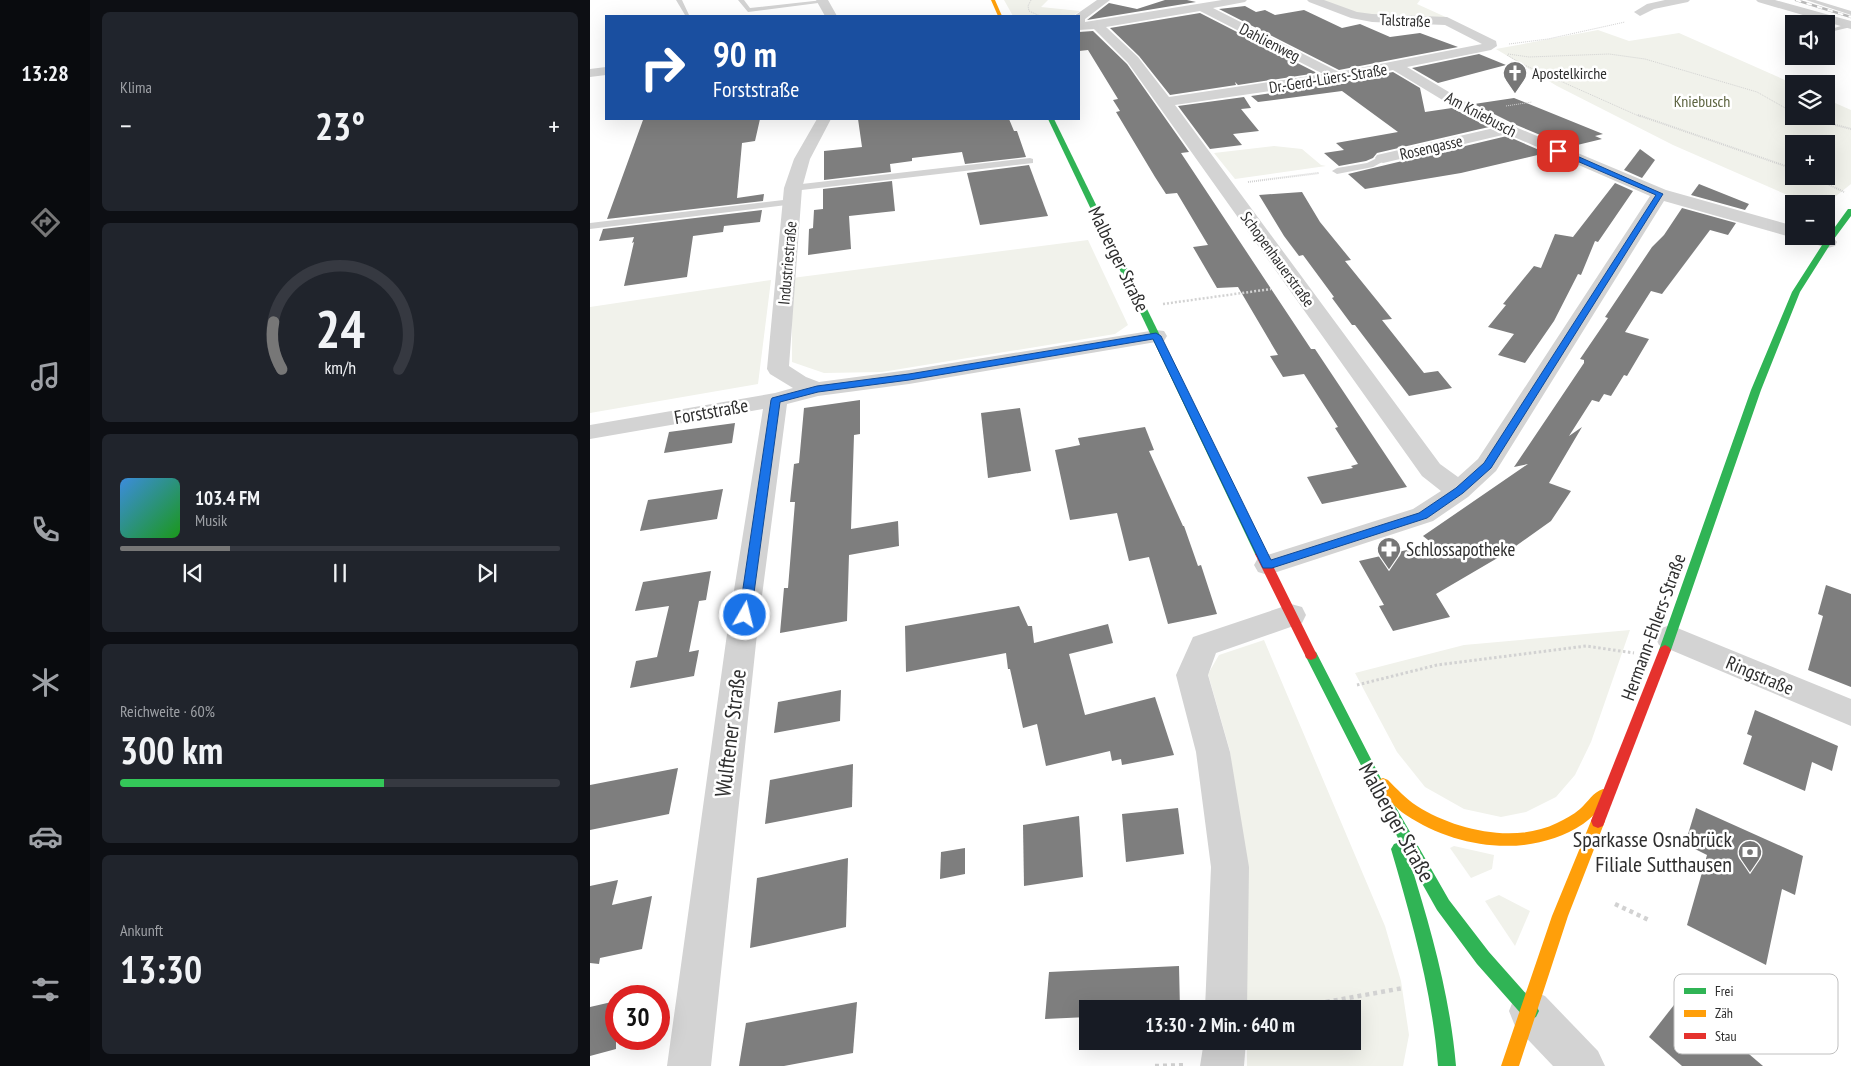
<!DOCTYPE html>
<html lang="de">
<head>
<meta charset="utf-8">
<style>
  :root { --surface:#171b24; --page:#20242c; --text:#f1f3f6; --muted:#9ea1a6; --line:#363941; --accent:#777 }
  body { margin:0; font-family:"PT Sans Narrow",sans-serif; background:var(--page); color:var(--text); height:100vh; display:flex; flex-direction:column; font-size:19px; white-space:nowrap }
  * { box-sizing:border-box; margin:0 }
  p { font-size:16px; color:var(--muted) }
  .icon { flex:none; width:28px; height:28px; fill:none; stroke:currentColor; stroke-width:2; stroke-linecap:round; stroke-linejoin:round }
  .map { position:relative; flex:1; overflow:hidden }
  .sheet { display:flex; flex-direction:column; gap:12px; padding:12px; background:#0d0f14; width:500px }
  .sheet>* { flex:none }
  .hud { position:absolute; left:15px; top:15px; width:475px; height:105px; border-radius:0px; box-shadow:0 5px 20px #0002; background:#1a4fa0; color:#fff; overflow:hidden }
  .fabs { position:absolute; left:1195px; top:15px; display:grid; gap:10px }
  .fabs a { display:grid; place-items:center; width:50px; height:50px; border-radius:0px; background:var(--surface); box-shadow:0 5px 20px #0002; font-size:25px }
  .speed { position:absolute; left:15px; top:985px; display:flex; gap:10px; font-size:25px; font-weight:700; text-align:center }
  .speed>* { display:grid; place-content:center; width:65px; height:65px; border-radius:50%; background:var(--surface); box-shadow:0 5px 20px #0002; line-height:1 }
  .speed .limit { border:8px solid #d22; background:#fff; color:#111 }
  .pin { position:absolute; display:grid; place-items:center; width:42px; height:42px; color:#fff; margin:-21px; border-radius:10px; box-shadow:0 2px 8px #0006 }
  .me { position:absolute; width:55px; margin:-28px; rotate:8deg; stroke-linejoin:round; filter:drop-shadow(0 0 4px #0008) }
  .turn { display:flex; align-items:center; gap:18px; height:105px; padding:0 25px; font-size:22px }
  .turn .icon { width:65px; height:65px; stroke-width:2.5 }
  .turn b { display:block; font-size:35px; line-height:42px }
  .big { font-size:38px; font-weight:800; line-height:1.1 }
  .sheet .tile { flex:1; display:flex; flex-direction:column; justify-content:center; gap:8px; min-width:0; padding:0 18px; border-radius:8px; background:var(--page) }
  .sheet .dial { align-items:center; gap:0 }
  .dial svg { height:130px; overflow:visible; fill:none; stroke:var(--line); stroke-width:7; stroke-linecap:round; text-anchor:middle }
  .dial text { fill:var(--text); stroke:none }
  .song { display:flex; align-items:center; gap:15px }
  .cover { width:60px; height:60px; border-radius:8px; background:linear-gradient(135deg,hsl(210 70% 55%),hsl(120 70% 35%)) }
  .played { height:5px; border-radius:2px; background:linear-gradient(90deg,var(--accent) 25%,var(--line) 25%) }
  .keys { display:flex; justify-content:space-around; direction:ltr }
  .heat { display:flex; justify-content:space-between; align-items:center; font-size:28px; direction:ltr }
  .charge { height:8px; border-radius:4px; background:linear-gradient(90deg,#34c759 60%,var(--line) 0) }
  .trip { position:absolute; left:489px; top:1000px; width:282px; height:50px; border-radius:0px; background:var(--surface); box-shadow:0 5px 20px #0002; font-weight:800; line-height:50px; text-align:center }
  main { display:flex; flex:1; min-height:0 }
  .dock { display:flex; flex-direction:column; width:90px; justify-content:space-around; align-items:center; background:#090b0e; color:var(--muted) }
  .dock .icon { width:35px; height:35px }
  .dock .on { color:var(--accent) }
  .dock b { font-size:22px; color:var(--text) }
  .map>svg:first-child { display:block }
</style>
</head>
<body>
<main>
<nav class="dock">
<b>13:28</b>
<svg class="icon on" aria-label="directions" viewBox="0 0 24 24"><path d="M12 3l9 9-9 9-9-9zM9 14v-3h6M13 9l2 2-2 2"/></svg>
<svg class="icon" aria-label="music" viewBox="0 0 24 24"><path d="M9 18V5l10-2v13"/><circle cx="6" cy="18" r="3"/><circle cx="16" cy="16" r="3"/></svg>
<svg class="icon" aria-label="phone" viewBox="0 0 24 24"><path d="M5 4h4l2 5-3 2q2 4 5 5l2-3 5 2v4C11 20 4 13 5 4z"/></svg>
<svg class="icon" aria-label="climate" viewBox="0 0 24 24"><path d="M12 3v18M4 7l16 10M4 17L20 7"/></svg>
<svg class="icon" aria-label="car" viewBox="0 0 24 24"><path d="M5 17H2v-5l4-1 3-4h7l3 4 3 1v5h-3M9 17h6M6 11h13"/><circle cx="7" cy="17" r="2"/><circle cx="17" cy="17" r="2"/></svg>
<svg class="icon" aria-label="filters" viewBox="0 0 24 24"><path d="M4 7h16M4 17h16"/><circle cx="9" cy="7" r="2"/><circle cx="15" cy="17" r="2"/></svg>
</nav>
<section class="sheet">
<div class="tile"><p>Klima</p>
<div class="heat"><a>−</a><b class="big">23°</b><a>+</a></div>
</div>
<div class="tile dial"><svg viewBox="0 0 100 80">
<path d="M14 69A42 42 0 1 1 86 69"/>
<path d="M14 69A42 42 0 0 1 9 40" stroke="#777"/>
<text x="50" y="56" font-size="32" font-weight="700">24</text>
<text x="50" y="72" font-size="11">km/h</text>
</svg></div>
<div class="tile">
<div class="song"><i class="cover"></i><div><b>103.4 FM</b><p>Musik</p></div></div>
<div class="played"></div>
<div class="keys"><svg class="icon" aria-label="previous" viewBox="0 0 24 24"><path d="M18 5L8 12l10 7zM5 5v14"/></svg><svg class="icon" aria-label="pause" viewBox="0 0 24 24"><path d="M8 5v14M16 5v14"/></svg><svg class="icon" aria-label="next" viewBox="0 0 24 24"><path d="M6 5l10 7-10 7zM19 5v14"/></svg></div>
</div>
<div class="tile"><p>Reichweite · 60%</p><b class="big">300 km</b><div class="charge"></div></div>
<div class="tile"><p>Ankunft</p><b class="big">13:30</b></div>
</section>
<div class="map">
<svg width="1261" height="1066" viewBox="0 0 1261 1066">
  <rect width="100%" height="100%" fill="#fff"/>
  <g fill="#f1f2eb" fill-rule="evenodd">
    <path d="M414 0H458L451 7 490 11 483 16H423Z"/>
    <path d="M731 0H830L827 4 860 19 768 14Z"/>
    <path d="M1008 30 1039 41 1089 33 1204 84V116H1236V99L1261 110V184L1236 204H1218L1083 145 967 86 906 49ZM1204 144H1236V176H1204Z"/>
    <path d="M684 146 712 149 731 165 736 166 645 179 624 153Z"/>
    <path d="M498 240 538 325 525 334 292 372 234 373 202 362V278Z"/>
    <path d="M181 280 168 384 0 413V307Z"/>
    <path d="M1040 630 1001 742 985 775 966 797 936 812 911 817 874 809 835 787 807 752 765 673 874 645Z"/>
    <path d="M674 640 795 926 811 981 819 1035 813 1066H657V1041H762V1009H657L640 751 618 674 629 655Z"/>
    <path d="M864 846 904 855 902 869 881 878 860 848Z"/>
    <path d="M909 895 940 911 925 946 895 901Z"/>
  </g>
  <g fill="#7e7e7e">
    <path d="M575 0H597L606 2 497 20 519 3 547 9Z"/>
    <path d="M655 6 666 12 675 10 685 15 714 10 752 28 770 24 800 37 830 33 868 47 749 70 629 9Z"/>
    <path d="M610 13 727 73 648 85 645 82 646 85 580 95 549 56 520 28Z"/>
    <path d="M503 31 537 64 599 152 591 153 721 349H725L817 487 732 504 717 477 763 468 761 466 768 464 745 428 748 427 714 374 693 377 680 356 688 355 648 287 627 288 603 247 618 245 587 193 576 194 565 177 526 112 530 111 523 100 528 99 498 50 489 51V32Z"/>
    <path d="M889 54 916 65 848 83 822 68Z"/>
    <path d="M803 72 830 88 835 112 862 108 899 127 787 153 783 158 776 161 749 166 734 153 754 150 746 143 808 132 752 91 668 102 661 96 749 83Z"/>
    <path d="M654 97 661 108 651 109 669 131 643 134 652 145 620 149 588 106Z"/>
    <path d="M924 98 1013 134 1005 136 1012 139 979 147 924 124 884 104Z"/>
    <path d="M66 119H170L165 141 152 143 147 198 174 194 173 201 17 219 53 120Z"/>
    <path d="M268 119H419L424 131H427L436 157 375 164 372 152 322 158V161L300 164 301 172 234 180V151L272 147Z"/>
    <path d="M917 136 956 153 871 173 775 189 758 174Z"/>
    <path d="M1050 149 1065 160 1052 178 1034 170Z"/>
    <path d="M439 165 458 216 390 225 377 173Z"/>
    <path d="M302 181 305 211 259 216 261 249 218 255 219 229 223 228 224 210 233 209V189Z"/>
    <path d="M1025 183 1043 191 1008 242 1005 241 991 275 988 274 964 321 935 363 908 355 924 334 898 327 916 305 913 304 944 266 951 268 965 234 983 237Z"/>
    <path d="M1109 184 1159 204 1155 210 1101 195Z"/>
    <path d="M712 192 730 222 761 260 755 261 802 319 792 320 834 373 848 371 862 388 819 396 765 325H762L742 298 744 297 713 255 709 256 694 236 669 195Z"/>
    <path d="M1092 208 1146 223 1138 235 1120 230 1072 294 1061 291 1035 332 1059 339 1037 376 1034 375 1021 396 1014 394 1009 402 1002 400 979 436 992 427 959 483 981 491 961 521 916 553 846 594 860 617 803 631 789 606 794 605 769 561 843 544 833 536 938 464 924 467 994 363V360L990 359 1018 318 1015 317 1062 247 1074 235Z"/>
    <path d="M172 210 170 222 134 226 133 232 103 236 97 277 34 286 44 242 42 243 44 237 9 241 13 229Z"/>
    <path d="M270 400V434L264 435 261 529 308 521 309 546 259 555 257 621 190 633 194 588H198L205 502H200L204 464 209 463 214 408Z"/>
    <path d="M430 408 441 471 398 478 391 413Z"/>
    <path d="M145 423 142 443 74 453 79 432Z"/>
    <path d="M555 427 564 450 559 451 593 526H594L608 566 611 565 627 614 578 624 559 557 539 561 527 513 480 520 465 450 490 445 488 438Z"/>
    <path d="M133 489 127 519 50 531 58 500Z"/>
    <path d="M121 571 116 600 109 601 99 652 109 650 104 676 40 688 46 661 67 657 79 606 45 611 53 582Z"/>
    <path d="M1236 585 1261 594V687L1218 670 1233 616 1228 614Z"/>
    <path d="M429 606 438 626H442L444 643 518 624 523 643 479 654 495 715 565 697 584 755 532 765 531 759 522 761 520 751 456 766 447 724 433 728 420 669H418L416 653 316 672 315 626Z"/>
    <path d="M251 690 250 721 184 733 188 702Z"/>
    <path d="M1165 710 1248 746 1242 771 1222 762 1215 791 1153 764 1162 736 1157 734Z"/>
    <path d="M263 764 262 807 175 824 180 780Z"/>
    <path d="M88 768 79 814 0 830V785Z"/>
    <path d="M588 808 594 854 536 862 532 814Z"/>
    <path d="M1106 808 1213 856 1205 895 1192 889 1176 965 1097 925 1117 855 1095 844Z"/>
    <path d="M489 816 493 877 434 886 433 825Z"/>
    <path d="M375 848V874L350 879 351 852Z"/>
    <path d="M258 858 256 927 160 948 167 878Z"/>
    <path d="M28 880 22 905 62 896 52 949 10 958 9 964 0 963V886Z"/>
    <path d="M589 966 590 1009H498V1017L455 1019 459 972Z"/>
    <path d="M1091 996 1173 1066H1092L1059 1037Z"/>
    <path d="M26 1001V1049L0 1056V1007Z"/>
    <path d="M267 1002 263 1053 194 1066H149L156 1023Z"/>
  </g>
  <g fill="none" stroke-linecap="round" stroke-linejoin="round">
    <g stroke="#d2d2d2" stroke-width="1" stroke-dasharray="1 1" stroke-linecap="butt">
      <path d="M441 0 438 6 439 11 450 16"/>
      <path d="M919 44 958 39 1035 22"/>
      <path d="M918 54 939 57 1019 54 1055 59 1167 92 1204 113"/>
      <path d="M917 55 932 64 1051 117"/>
      <path d="M916 106 942 102"/>
    </g>
    <g stroke="#d2d2d2" stroke-width="2" stroke-dasharray="1 1" stroke-linecap="butt">
      <path d="M1048 115 1204 169"/>
      <path d="M1212 116 1261 129"/>
      <path d="M1221 176 1254 192"/>
      <path d="M658 182 729 173"/>
    </g>
    <path stroke="#d2d2d2" stroke-width="2.5" stroke-dasharray="2 2" stroke-linecap="butt" d="M573 304 681 289"/>
    <path stroke="#d2d2d2" stroke-width="3" stroke-dasharray="2.5 2.5" stroke-linecap="butt" d="M767 685 847 665 996 646 1044 653"/>
    <g stroke="#d2d2d2" stroke-width="4.5" stroke-dasharray="4 4" stroke-linecap="butt">
      <path d="M1025 904 1061 921"/>
      <path d="M713 1009 736 1002 813 988"/>
      <path d="M565 1066 597 1065"/>
    </g>
    <g fill="#d3d3d3" fill-rule="evenodd">
      <path d="M86 0H92L99 15H95Z"/>
      <path d="M148 0H154L160 8 233 0 236 2 158 12Z"/>
      <path d="M1216 0H1225L1261 11V15Z"/>
      <path d="M1261 23V27L1244 31 1241 29Z"/>
      <path d="M793 155 797 158 796 160 783 167 747 174 742 171 747 168 777 163Z"/>
      <path d="M440 158 443 159V163L203 191 198 188 203 185Z"/>
      <path d="M202 199 205 200V204L0 229V223Z"/>
    </g>
    <g fill="#d3d3d3" fill-rule="evenodd">
      <path d="M226 0H238L247 16H235Z"/>
      <path d="M507 0H520L495 19V22L632 0H657L655 2 623 8 749 72 892 44 855 25 782 22 761 18 719 2 717 0H734L767 12 782 14 857 17 906 41 907 46 901 50 817 67 879 104 923 126 1076 190 1204 226V236C1216 236 1240 231 1247 242L1245 246 1238 248 1211 240 1209 236H1197L1074 201 906 471 878 497 843 521 678 575 668 572 664 565 668 558 823 509 851 491 832 476 538 63 504 29 489 30V16H484ZM610 11 733 74 579 97 548 57 516 27ZM803 70 869 110 904 128 787 155 785 158 787 161 793 163 917 134 1060 196 888 459 868 477 850 464 585 105 749 81Z"/>
      <path d="M1075 0H1100L1098 2 1064 9 1050 16 1044 12 1057 4Z"/>
      <path d="M1166 0H1185L1261 21V29L1168 2Z"/>
      <path d="M16 67V75L0 77V69Z"/>
      <path d="M227 119H241L220 159 212 188 199 366 216 377 229 382 319 370 566 330 574 331 577 336 574 341 566 342 319 384 228 396 197 404 167 634 121 1066H77L137 634 173 409 0 439V425L185 393 203 388 180 374 177 369 194 188 204 159Z"/>
      <path d="M701 604 712 607 716 615 712 623 626 653 618 675 640 752 659 867 657 1009H615L621 867 606 752 586 675 603 637Z"/>
      <path d="M1080 625 1261 699V726L1069 645 1065 637 1069 629Z"/>
      <path d="M940 990 955 996 1008 1051 1015 1066H963L925 1026 919 1011 925 996Z"/>
      <path d="M614 1041H656L654 1066H610Z"/>
    </g>
    <g fill="#30b455" fill-rule="evenodd">
      <path d="M458 119H464L677 554 675 557H667L665 554Z"/>
      <path d="M1258 209H1261V216L1241 243 1210 292 1171 390 1081 650 1079 653 1075 655 1071 653 1069 650 1161 390 1202 292 1234 242Z"/>
      <path d="M721 650 726 652 804 804 859 900 899 952 946 1005 949 1011 946 1017 940 1020 934 1017 887 964 847 910 820 862C841 929 860 996 866 1066H848C842 991 822 921 801 849L804 844 810 842 715 655 716 652Z"/>
    </g>
    <g fill="#ff9f0a" fill-rule="evenodd">
      <path d="M401 0H405L412 16H408Z"/>
      <path d="M793 778 798 780C807 789 816 799 827 806 865 830 924 844 967 823 975 819 983 815 990 809 998 802 1003 792 1013 789L1018 790 1020 795 1018 800C1010 808 1003 817 993 824 940 859 867 849 816 815 805 808 797 797 788 788L786 784 788 780Z"/>
      <path d="M1008 814 1013 816 1015 821 978 916 929 1066H911L962 916 1001 821 1003 816Z"/>
    </g>
    <g fill="#e5322d" fill-rule="evenodd">
      <path d="M671 550 677 554 727 655 726 658 721 660 716 658 715 655 665 554Z"/>
      <path d="M1075 645 1079 647 1081 650 1015 821 1013 826 1008 828 1003 826 1001 821 1069 650 1071 647Z"/>
    </g>
    <g stroke="#bababa" stroke-width="2.5">
      <path id="rail" d="M1206 0 1261 17"/>
    </g>
    <use href="#rail" stroke="#fff" stroke-width="2" stroke-dasharray="5.5" stroke-linecap="butt"/>
  </g>
  <path fill="#1a73e8" stroke="#114b97" d="M966 149H971L1073 194 901 468 873 493 837 518 682 568H673L563 339 319 380 228 392 190 402 161 615 160 618H151L149 615 181 400 182 398 227 386 319 374 566 333 571 336 681 560 829 513 866 488 894 463 1066 195 966 152Z"/>
  <defs>
    <g id="church-pin" transform="scale(1.25)"><path d="M0 17L-7.5 6A9.5 9.5 0 1 1 7.5 6Z" fill="#777" stroke="#fff"/><path d="M-1.2-6h2.4v3.5h3.3v2.4h-3.3V6h-2.4V-.1h-3.3v-2.4h3.3Z" fill="#fff"/></g>
    <g id="pharmacy-pin" transform="scale(1.25)"><path d="M0 17L-7.5 6A9.5 9.5 0 1 1 7.5 6Z" fill="#777" stroke="#fff"/><path d="M-2-6h4v4h4v4h-4v4h-4v-4h-4v-4h4Z" fill="#fff"/></g>
    <g id="bank-pin" transform="scale(1.25)"><path d="M0 17L-7.5 6A9.5 9.5 0 1 1 7.5 6Z" fill="#777" stroke="#fff"/><path d="M-6-4H6V4H-6ZM0-2.3a2.3 2.3 0 1 0 0 4.6a2.3 2.3 0 1 0 0-4.6Z" fill="#fff"/></g>
  </defs>
  <g fill-rule="evenodd">
    <use href="#church-pin" x="925" y="73"/>
    <use href="#pharmacy-pin" x="799" y="549"/>
    <use href="#bank-pin" x="1160" y="852"/>
  </g>
  <g text-anchor="middle" stroke-width="5" stroke-linejoin="round" paint-order="stroke">
    <g font-size="16" fill="#2e2e2e" stroke="#fff">
      <text transform="translate(815 20) rotate(2)" y="6">Talstraße</text>
      <text transform="translate(680 42) rotate(27)" y="6">Dahlienweg</text>
      <text transform="translate(738 78) rotate(-9)" y="6">Dr.-Gerd-Lüers-Straße</text>
      <text transform="translate(891 114) rotate(28)" y="6">Am Kniebusch</text>
      <text transform="translate(841 147) rotate(-13)" y="6">Rosengasse</text>
      <text transform="translate(688 259) rotate(54)" y="6">Schopenhauerstraße</text>
      <text transform="translate(197 263) rotate(-85)" y="6">Industriestraße</text>
    </g>
    <g font-size="16" fill="#2e2e2e" stroke="#fff" text-anchor="start">
      <text x="942" y="79">Apostelkirche</text>
    </g>
    <g font-size="16" fill="#5d6441" stroke="#fff">
      <text x="1112" y="107">Kniebusch</text>
    </g>
    <g font-size="19" fill="#2e2e2e" stroke="#fff">
      <text transform="translate(529 259) rotate(64)" y="7">Malberger Straße</text>
      <text transform="translate(121 411) rotate(-10)" y="7">Forststraße</text>
      <text transform="translate(1063 627) rotate(-70)" y="7">Hermann-Ehlers-Straße</text>
      <text transform="translate(1170 675) rotate(23)" y="7">Ringstraße</text>
    </g>
    <g font-size="19" fill="#2e2e2e" stroke="#fff" text-anchor="start">
      <text x="816" y="556">Schlossapotheke</text>
    </g>
    <g font-size="22" fill="#2e2e2e" stroke="#fff">
      <text transform="translate(140 733) rotate(-83)" y="8">Wulftener Straße</text>
      <text transform="translate(807 822) rotate(61)" y="8">Malberger Straße</text>
    </g>
    <g font-size="22" fill="#2e2e2e" stroke="#fff" text-anchor="end">
      <text x="1142" y="847">Sparkasse Osnabrück<tspan x="1142" dy="25">Filiale Sutthausen</tspan></text>
    </g>
  </g>
  <rect x="1084" y="974" width="164" height="80" rx="8" fill="#fff" stroke="#c0c0c0" stroke-width="1"/>
  <rect x="1094" y="988" width="22" height="6" fill="#30b455"/>
  <rect x="1094" y="1010" width="22" height="7" fill="#ff9f0a"/>
  <rect x="1094" y="1033" width="22" height="6" fill="#e5322d"/>
  <g font-size="14" fill="#2e2e2e">
    <text x="1125" y="996">Frei</text>
    <text x="1125" y="1018">Zäh</text>
    <text x="1125" y="1041">Stau</text>
  </g>
</svg>
<div class="fabs">
<a><svg class="icon" aria-label="sound" viewBox="0 0 24 24"><path d="M4 9h4l5-4v14l-5-4H4zM17 9q2 3 0 6"/></svg></a>
<a><svg class="icon" aria-label="layers" viewBox="0 0 24 24"><path d="M12 4l9 5-9 5-9-5zM3 14l9 5 9-5"/></svg></a>
<a>+</a>
<a>−</a>
</div>
<div class="speed"><div class="limit">30</div></div>
<div class="pin" style="left:968px;top:151px;background:#d93025"><svg class="icon" aria-label="arrive" viewBox="0 0 24 24"><path d="M6 21V4h12l-3 4 3 4H6"/></svg></div>
<svg class="me" style="left:155px;top:615px" viewBox="-20 -20 40 40"><circle r="17" fill="#1a73e8" stroke="#fff" stroke-width="3"/><path d="M0-11L8 9 0 5-8 9z" fill="#fff"/></svg>
<div class="trip">13:30 · 2 Min. · 640 m</div>
<div class="hud">
<div class="turn"><svg class="icon" aria-label="right" viewBox="0 0 24 24"><path d="M7 20v-9h11M14 6l5 5-5 5"/></svg><div><b>90 m</b>Forststraße</div></div>
</div>
</div>
</main>
</body>
</html>
